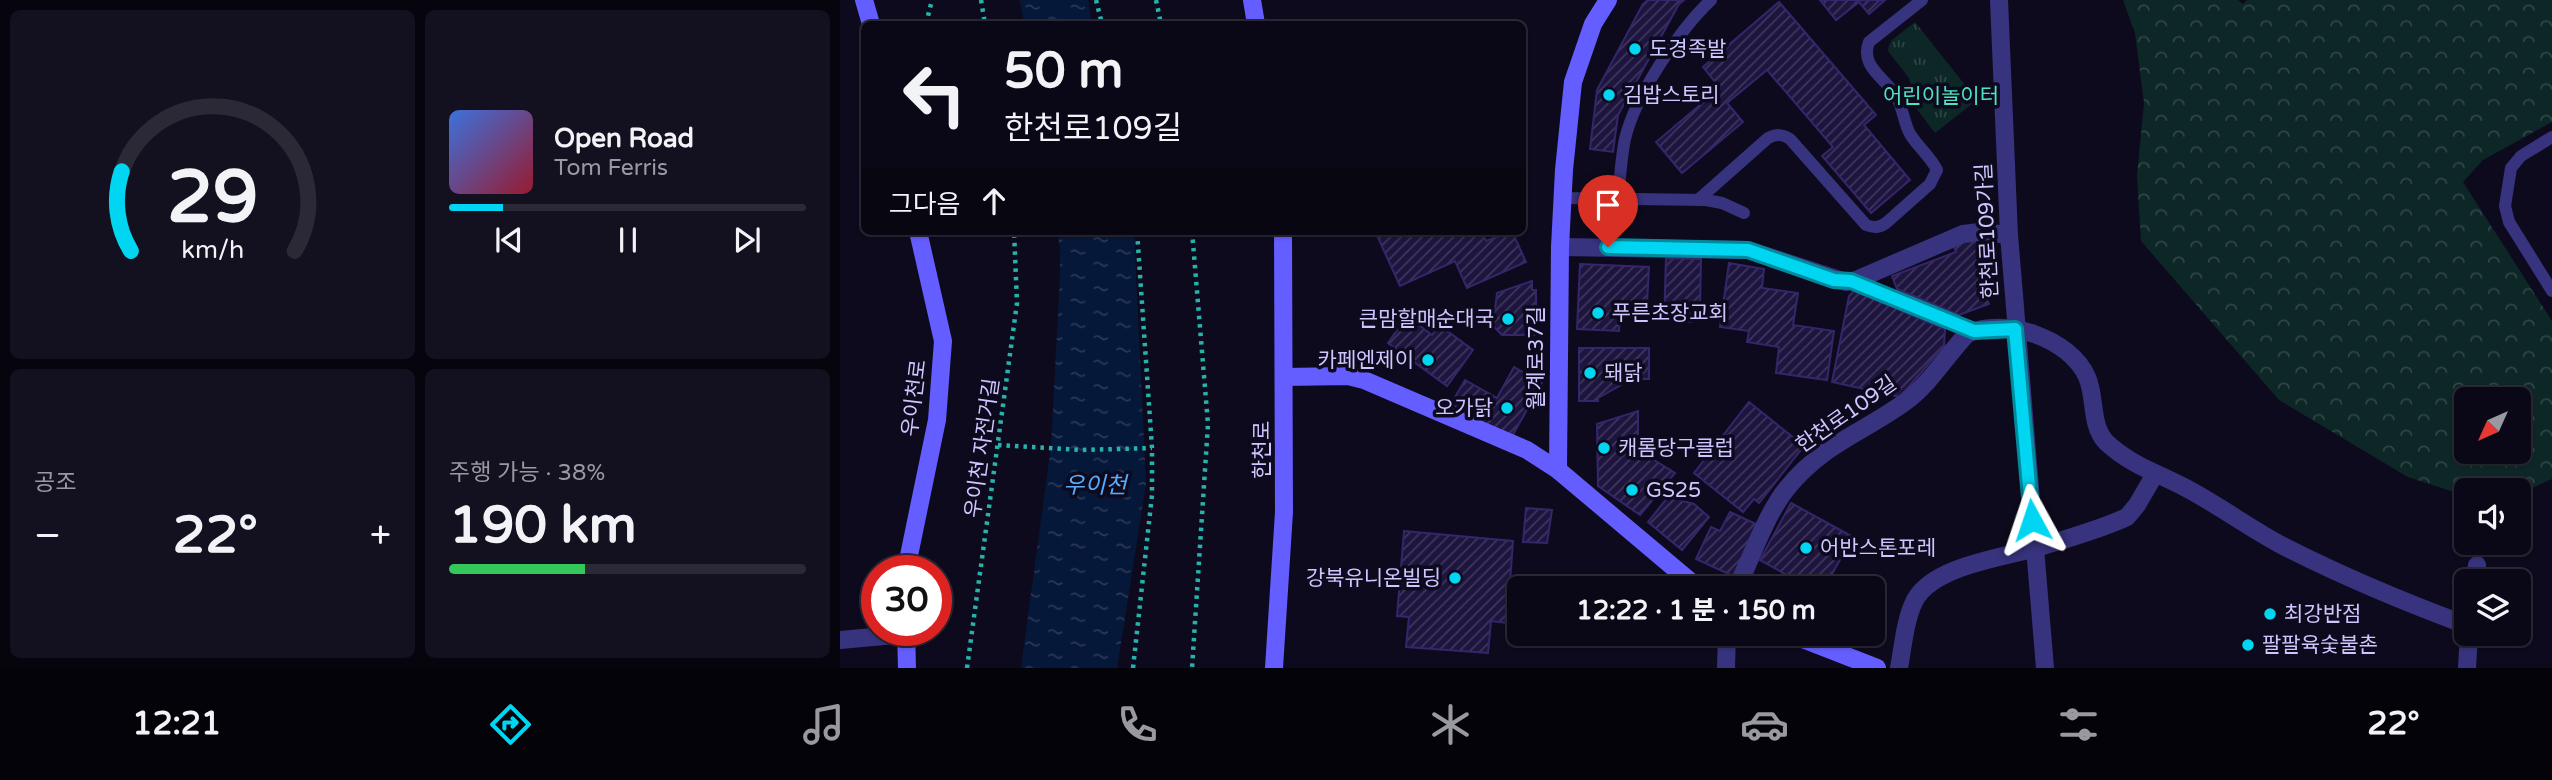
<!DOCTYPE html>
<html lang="ko">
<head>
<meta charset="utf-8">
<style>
  :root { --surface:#0a0816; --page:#13111f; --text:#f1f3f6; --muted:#999aa1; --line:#2a2935; --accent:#00d5f1 }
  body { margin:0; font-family:"Varela Round","Noto Sans KR",sans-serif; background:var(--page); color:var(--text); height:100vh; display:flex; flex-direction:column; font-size:26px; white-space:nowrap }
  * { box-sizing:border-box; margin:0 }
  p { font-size:23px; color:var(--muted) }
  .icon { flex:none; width:38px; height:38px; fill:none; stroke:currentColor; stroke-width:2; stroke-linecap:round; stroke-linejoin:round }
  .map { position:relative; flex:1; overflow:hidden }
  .side { display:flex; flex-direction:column; gap:10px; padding:10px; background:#06040c; width:840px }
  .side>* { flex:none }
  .banner { position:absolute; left:21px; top:21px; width:665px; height:214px; border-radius:10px; box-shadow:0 2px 5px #0004,0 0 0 2px var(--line); background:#0a0816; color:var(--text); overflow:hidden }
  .needle { width:46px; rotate:225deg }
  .tools { position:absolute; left:1614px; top:387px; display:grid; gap:14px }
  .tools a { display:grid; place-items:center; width:77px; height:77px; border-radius:10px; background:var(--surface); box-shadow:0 2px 5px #0004,0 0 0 2px var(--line); font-size:35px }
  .speed { position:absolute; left:21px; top:555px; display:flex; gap:14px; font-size:35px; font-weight:700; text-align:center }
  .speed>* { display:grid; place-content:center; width:91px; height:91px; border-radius:50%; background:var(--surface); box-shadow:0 2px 5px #0004,0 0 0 2px var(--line); line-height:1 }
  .speed .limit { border:10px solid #d22; background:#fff; color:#111 }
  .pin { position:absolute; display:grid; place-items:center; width:60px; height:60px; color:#fff; margin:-72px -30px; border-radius:50% 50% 50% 0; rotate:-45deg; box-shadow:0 0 7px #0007 }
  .pin .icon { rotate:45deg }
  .me { position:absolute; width:77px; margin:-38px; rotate:355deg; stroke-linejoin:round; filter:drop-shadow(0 0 5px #0008) }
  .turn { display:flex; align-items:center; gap:24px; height:147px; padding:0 28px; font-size:32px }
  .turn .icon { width:91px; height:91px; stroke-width:2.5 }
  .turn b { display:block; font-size:49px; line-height:60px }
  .then { display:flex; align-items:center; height:66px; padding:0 28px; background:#0003; gap:14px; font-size:26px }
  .big { font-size:52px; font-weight:800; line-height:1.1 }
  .side .card { flex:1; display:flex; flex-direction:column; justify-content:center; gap:10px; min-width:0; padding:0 24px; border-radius:10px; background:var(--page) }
  .side .dial { align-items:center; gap:0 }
  .dial svg { height:182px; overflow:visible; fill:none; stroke:var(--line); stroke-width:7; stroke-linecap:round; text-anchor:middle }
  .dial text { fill:var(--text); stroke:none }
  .song { display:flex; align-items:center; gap:21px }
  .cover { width:84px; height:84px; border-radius:10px; background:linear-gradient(135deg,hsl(220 70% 55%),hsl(350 70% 35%)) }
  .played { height:7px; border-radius:4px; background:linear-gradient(90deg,var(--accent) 15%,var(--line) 15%) }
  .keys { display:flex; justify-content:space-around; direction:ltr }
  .heat { display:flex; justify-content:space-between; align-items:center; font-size:38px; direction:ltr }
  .charge { height:10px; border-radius:5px; background:linear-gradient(90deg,#34c759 38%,var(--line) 0) }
  .side .tiles { flex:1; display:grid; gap:10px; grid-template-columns:repeat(2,1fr) }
  .trip { position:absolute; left:667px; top:576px; width:378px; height:70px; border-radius:10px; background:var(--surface); box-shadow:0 2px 5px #0004,0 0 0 2px var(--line); font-weight:800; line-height:70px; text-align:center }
  .tabs { display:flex; height:112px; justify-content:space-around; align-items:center; background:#040309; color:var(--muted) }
  .tabs .icon { width:49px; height:49px }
  .tabs .active { color:var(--accent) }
  .tabs b { font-size:32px; color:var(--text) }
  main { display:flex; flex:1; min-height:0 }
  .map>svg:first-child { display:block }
</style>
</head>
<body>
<main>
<section class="side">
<div class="tiles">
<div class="card dial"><svg viewBox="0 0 100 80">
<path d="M14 69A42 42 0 1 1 86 69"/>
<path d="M14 69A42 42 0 0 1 10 34" stroke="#00d5f1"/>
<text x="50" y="56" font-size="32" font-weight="700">29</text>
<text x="50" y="72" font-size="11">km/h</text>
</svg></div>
<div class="card">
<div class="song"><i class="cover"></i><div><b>Open Road</b><p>Tom Ferris</p></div></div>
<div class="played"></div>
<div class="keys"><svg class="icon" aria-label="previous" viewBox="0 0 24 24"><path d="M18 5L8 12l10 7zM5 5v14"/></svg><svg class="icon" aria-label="pause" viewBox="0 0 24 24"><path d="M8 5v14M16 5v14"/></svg><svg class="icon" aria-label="next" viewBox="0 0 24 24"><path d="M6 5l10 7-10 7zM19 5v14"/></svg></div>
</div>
<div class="card"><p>공조</p>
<div class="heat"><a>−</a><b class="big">22°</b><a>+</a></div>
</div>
<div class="card"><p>주행 가능 · 38%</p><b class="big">190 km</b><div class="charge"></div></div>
</div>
</section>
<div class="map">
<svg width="1712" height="668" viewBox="0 0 1712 668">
  <defs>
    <pattern id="grass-tufts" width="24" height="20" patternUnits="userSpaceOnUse" patternTransform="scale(1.75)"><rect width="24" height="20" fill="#0d2726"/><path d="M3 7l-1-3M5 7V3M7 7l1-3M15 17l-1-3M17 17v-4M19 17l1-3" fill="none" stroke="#2f4547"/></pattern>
    <pattern id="forest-crowns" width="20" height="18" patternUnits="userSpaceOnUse" patternTransform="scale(1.75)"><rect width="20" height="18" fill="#0d2726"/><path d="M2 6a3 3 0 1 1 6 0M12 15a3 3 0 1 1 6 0" fill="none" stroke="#2f4547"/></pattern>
    <pattern id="water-ripples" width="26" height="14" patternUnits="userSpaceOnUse" patternTransform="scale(1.75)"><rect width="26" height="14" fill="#06183a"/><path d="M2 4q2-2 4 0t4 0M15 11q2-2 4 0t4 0" fill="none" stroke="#293858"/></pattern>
    <pattern id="building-hatch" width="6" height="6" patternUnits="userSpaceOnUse" patternTransform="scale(1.75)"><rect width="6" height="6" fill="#1e153f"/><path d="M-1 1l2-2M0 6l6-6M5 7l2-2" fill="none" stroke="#3e365c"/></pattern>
  </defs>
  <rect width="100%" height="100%" fill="#0e0a1d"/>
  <path fill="url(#grass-tufts)" d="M1075 22 1137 100 1095 133 1076 108 1069 78 1048 51 1049 45 1052 40Z"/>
  <path fill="url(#forest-crowns)" fill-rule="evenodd" d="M1283 0H1398L1403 4 1407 0H1712V122L1643 160 1623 182 1712 321V479L1678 494V490H1626V496L1568 477 1439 400 1301 241 1297 176 1304 103 1295 33ZM1626 399H1678V452H1626Z"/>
  <g fill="url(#water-ripples)">
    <path d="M180 0H248L252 24H184Z"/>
    <path d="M217 231 294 232 306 484 277 668H181L211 446 220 277V248Z"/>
  </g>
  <g fill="url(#building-hatch)" stroke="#35266c" stroke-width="2">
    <path d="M808 0H844L839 4 778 115 773 152 750 149 757 90 803 4Z"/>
    <path d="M980 0H1045L1029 14 1019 2 996 20Z"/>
    <path d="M939 2 1036 115 1024 125 1070 180 1031 213 982 156 993 147 927 70 887 103 903 122 842 173 816 142 880 88 863 67Z"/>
    <path d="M535 231H642L646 241 672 231 686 262 627 288 615 261 560 286Z"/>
    <path d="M1133 237 1151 282 1141 285 1149 304 1119 315 1057 289 1052 276 1116 252 1113 244Z"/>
    <path d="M826 258 861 259 860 307 853 306 852 322 824 321Z"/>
    <path d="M889 263 924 269 922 288 958 293 953 325 994 331 987 380 936 373 939 347 907 342 909 331 880 327Z"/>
    <path d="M740 264 809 267 807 304 780 303 779 331 737 329Z"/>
    <path d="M692 281V290H696V335H662L653 326 657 293Z"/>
    <path d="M1014 291 1105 329 1104 346 1060 397 992 382 1009 296Z"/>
    <path d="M567 316 592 335 599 325 633 350 607 386 548 343Z"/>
    <path d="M739 348H809V379H792L758 398V401H739Z"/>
    <path d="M674 367 702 383 671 438 611 404 625 380 657 398Z"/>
    <path d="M909 402 964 446 919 503 914 499 903 512 854 473Z"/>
    <path d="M798 411V450L835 473 800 515 758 486 757 424Z"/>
    <path d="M828 497 854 504 869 517 842 550 808 522Z"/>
    <path d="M951 503 1013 537 984 588H970L920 560Z"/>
    <path d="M686 508 712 510 707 543 683 542Z"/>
    <path d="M890 512 918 525 893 576 856 559 871 527 880 531Z"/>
    <path d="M564 531 673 541 667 623 651 621 648 653 566 647 569 617 557 616Z"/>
  </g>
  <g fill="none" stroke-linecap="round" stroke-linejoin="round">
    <g stroke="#26b3ad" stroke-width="4.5" stroke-dasharray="3.5 5" stroke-linecap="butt">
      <path d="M141 0 145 24"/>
      <path d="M256 0 262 24"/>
      <path d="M316 0 321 24"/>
      <path d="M86 24 92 0"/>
      <path d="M352 231 368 424 352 668"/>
      <path d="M158 445 241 450 312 448"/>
      <path d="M127 668 177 303 174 231"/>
      <path d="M293 668 312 495V448L297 231"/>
    </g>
    <g stroke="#37337e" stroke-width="12">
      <path d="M1712 137 1681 156 1671 168 1665 206 1669 222 1712 291"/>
      <path d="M722 198 866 200 882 203 904 213"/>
      <path d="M778 199C780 179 781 158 785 139 795 96 839 30 871 0"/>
      <path d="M858 200 928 138C937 134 942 134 950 139L1026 225C1034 228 1039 228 1046 223L1090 184 1097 170C1090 156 1078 147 1070 134 1063 121 1063 105 1054 93 1042 76 1020 65 1029 42L1082 0"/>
      <path d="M1011 281 1134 331"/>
    </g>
    <g stroke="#37337e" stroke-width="18">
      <path d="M1159 0 1169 235 1205 668"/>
      <path d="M720 247 908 250 1006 282 1016 280 1123 234 1139 232 1169 235"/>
      <path d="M1635 581 1637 565"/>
      <path d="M897 588C911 558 927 512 948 487 983 444 1024 432 1065 402 1090 384 1106 356 1127 334 1164 316 1230 338 1247 377 1256 397 1250 425 1266 442 1289 464 1317 473 1344 487 1379 505 1410 529 1445 547 1504 577 1564 602 1626 625"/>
      <path d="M0 640 66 634"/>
      <path d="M886 668 887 634"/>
      <path d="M1059 668C1063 647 1065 619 1075 600 1094 566 1161 558 1196 548 1226 539 1259 530 1287 517L1297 505 1315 474"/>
      <path d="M1627 668 1629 634"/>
    </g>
    <g stroke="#645dff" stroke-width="18">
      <path d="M24 0 31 24"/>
      <path d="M412 0 416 24"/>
      <path d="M445 377 508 376 524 380 687 450 718 470 858 588"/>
      <path d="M718 470 720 247 724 170 733 82 753 24 768 0"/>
      <path d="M66 570 97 420 103 341 78 231"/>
      <path d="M66 630 67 668"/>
      <path d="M950 634 1037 668"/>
      <path d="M434 668 444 512 443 231"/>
    </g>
  </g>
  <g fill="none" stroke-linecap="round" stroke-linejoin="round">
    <g stroke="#008a9d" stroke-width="18">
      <path id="route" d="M768 247 908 250 994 280 1011 281 1134 331 1175 329 1192 520"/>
    </g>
    <use href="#route" stroke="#00d5f1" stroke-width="12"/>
  </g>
  <g fill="#00d5f1" stroke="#0e0a1d" stroke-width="2.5">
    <circle cx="795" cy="49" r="7"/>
    <circle cx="769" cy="95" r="7"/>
    <circle cx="758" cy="313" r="7"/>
    <circle cx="668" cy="319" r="7"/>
    <circle cx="588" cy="360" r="7"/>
    <circle cx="750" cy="373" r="7"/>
    <circle cx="667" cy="408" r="7"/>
    <circle cx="764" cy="448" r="7"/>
    <circle cx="792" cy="490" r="7"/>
    <circle cx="966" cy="548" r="7"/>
    <circle cx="615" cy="578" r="7"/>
    <circle cx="1430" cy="614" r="7"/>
    <circle cx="1408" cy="645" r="7"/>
  </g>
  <g text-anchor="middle" stroke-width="7" stroke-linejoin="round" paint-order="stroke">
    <g font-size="21" fill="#cdc6ff" stroke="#0e0a1d" text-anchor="start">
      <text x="809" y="56">도경족발</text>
      <text x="783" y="102">김밥스토리</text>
      <text x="772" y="320">푸른초장교회</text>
      <text x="654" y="326" text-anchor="end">큰맘할매순대국</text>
      <text x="574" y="367" text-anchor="end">카페엔제이</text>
      <text x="764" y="380">돼닭</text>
      <text x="653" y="415" text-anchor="end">오가닭</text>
      <text x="778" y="455">캐롬당구클럽</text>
      <text x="806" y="497">GS25</text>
      <text x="980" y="555">어반스톤포레</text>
      <text x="601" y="585" text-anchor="end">강북유니온빌딩</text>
      <text x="1444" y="621">최강반점</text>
      <text x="1422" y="652">팔팔육숯불촌</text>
    </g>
    <g font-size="21" fill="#4de4c1" stroke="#0e0a1d">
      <text x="1101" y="103">어린이놀이터</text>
    </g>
    <g font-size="21" fill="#cdc6ff" stroke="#0e0a1d">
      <text transform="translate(1147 231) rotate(-93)" y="7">한천로109가길</text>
      <text transform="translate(696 358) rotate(-90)" y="7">월계로37길</text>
      <text transform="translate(74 398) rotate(-83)" y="7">우이천로</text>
      <text transform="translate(1006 414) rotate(-35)" y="7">한천로109길</text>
      <text transform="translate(142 448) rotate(-82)" y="7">우이천 자전거길</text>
      <text transform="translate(422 450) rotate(-90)" y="7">한천로</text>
    </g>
    <g font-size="23" font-style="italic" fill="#54adff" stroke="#0e0a1d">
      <text x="255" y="493">우이천</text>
    </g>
  </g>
</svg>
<div class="tools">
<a><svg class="needle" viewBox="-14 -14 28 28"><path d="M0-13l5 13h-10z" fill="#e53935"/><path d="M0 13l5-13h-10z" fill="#999aa1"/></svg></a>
<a><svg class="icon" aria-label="sound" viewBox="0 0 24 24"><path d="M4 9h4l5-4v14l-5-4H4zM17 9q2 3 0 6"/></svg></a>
<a><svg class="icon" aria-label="layers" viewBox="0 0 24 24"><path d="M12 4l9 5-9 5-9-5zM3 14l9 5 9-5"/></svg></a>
</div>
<div class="speed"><div class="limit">30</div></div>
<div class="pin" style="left:768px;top:247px;background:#d93025"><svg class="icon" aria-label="arrive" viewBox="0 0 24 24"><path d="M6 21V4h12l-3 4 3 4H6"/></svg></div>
<svg class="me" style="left:1192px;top:520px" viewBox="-20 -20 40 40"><path d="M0-17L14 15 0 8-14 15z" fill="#00d5f1" stroke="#fff" stroke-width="4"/></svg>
<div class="trip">12:22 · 1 분 · 150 m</div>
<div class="banner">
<div class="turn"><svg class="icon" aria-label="left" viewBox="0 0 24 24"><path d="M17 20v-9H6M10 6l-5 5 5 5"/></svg><div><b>50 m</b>한천로109길</div></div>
<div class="then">그다음<svg class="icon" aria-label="ahead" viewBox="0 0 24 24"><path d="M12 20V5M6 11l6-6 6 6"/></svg></div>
</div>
</div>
</main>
<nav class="tabs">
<b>12:21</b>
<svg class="icon active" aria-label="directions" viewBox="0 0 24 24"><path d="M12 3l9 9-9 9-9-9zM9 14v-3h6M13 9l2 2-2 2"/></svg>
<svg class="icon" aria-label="music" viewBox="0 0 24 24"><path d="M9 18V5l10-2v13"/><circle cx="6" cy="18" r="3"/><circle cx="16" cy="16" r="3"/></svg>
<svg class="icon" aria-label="phone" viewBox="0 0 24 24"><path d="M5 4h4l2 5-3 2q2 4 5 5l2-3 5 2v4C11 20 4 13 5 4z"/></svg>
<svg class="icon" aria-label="climate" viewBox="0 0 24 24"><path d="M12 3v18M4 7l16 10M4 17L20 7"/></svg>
<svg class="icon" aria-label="car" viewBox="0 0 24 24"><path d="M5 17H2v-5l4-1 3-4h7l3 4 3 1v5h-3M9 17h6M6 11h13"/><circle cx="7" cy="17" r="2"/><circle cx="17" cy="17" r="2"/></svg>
<svg class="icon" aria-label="filters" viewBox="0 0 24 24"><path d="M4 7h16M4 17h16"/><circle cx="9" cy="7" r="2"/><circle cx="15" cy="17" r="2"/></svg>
<b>22°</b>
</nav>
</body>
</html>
